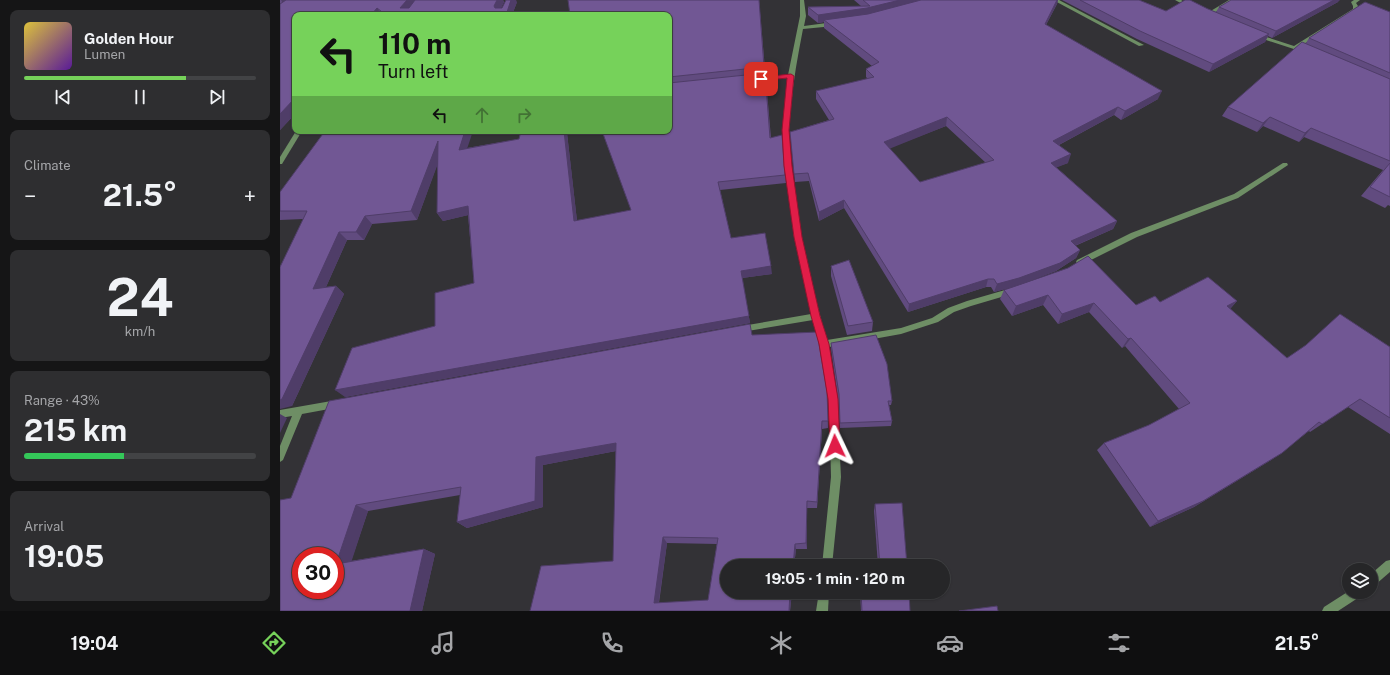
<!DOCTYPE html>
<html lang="en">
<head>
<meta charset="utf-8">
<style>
  :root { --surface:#262628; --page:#2e2e30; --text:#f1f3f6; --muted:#a4a5a8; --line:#424345; --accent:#76d25a }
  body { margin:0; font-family:"Public Sans",sans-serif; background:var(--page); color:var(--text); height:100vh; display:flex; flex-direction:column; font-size:15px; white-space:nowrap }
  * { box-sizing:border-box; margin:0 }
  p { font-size:13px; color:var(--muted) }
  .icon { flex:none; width:22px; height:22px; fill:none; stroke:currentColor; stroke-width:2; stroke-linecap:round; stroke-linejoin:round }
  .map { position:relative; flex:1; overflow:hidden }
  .panel { display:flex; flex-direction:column; gap:10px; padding:10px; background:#151516; width:280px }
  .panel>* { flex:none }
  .hud { position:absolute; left:12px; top:12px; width:380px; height:122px; border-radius:8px; box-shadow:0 1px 3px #0004,0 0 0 1px var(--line); background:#76d25a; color:#111; overflow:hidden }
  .buttons { position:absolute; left:1062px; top:563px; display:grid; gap:8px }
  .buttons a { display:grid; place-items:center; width:36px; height:36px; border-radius:50%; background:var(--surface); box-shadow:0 1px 3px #0004,0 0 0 1px var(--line); font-size:20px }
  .speed { position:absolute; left:12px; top:547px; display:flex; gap:8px; font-size:20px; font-weight:700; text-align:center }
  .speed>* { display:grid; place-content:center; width:52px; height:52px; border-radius:50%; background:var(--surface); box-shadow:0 1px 3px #0004,0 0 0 1px var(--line); line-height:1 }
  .speed .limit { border:6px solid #d22; background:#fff; color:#111 }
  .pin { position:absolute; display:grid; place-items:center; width:34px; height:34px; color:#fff; margin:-17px; border-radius:8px; box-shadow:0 2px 6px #0006 }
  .me { position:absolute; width:44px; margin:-22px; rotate:358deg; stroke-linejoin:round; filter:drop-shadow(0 0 3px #0008) }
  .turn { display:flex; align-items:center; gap:14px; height:84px; padding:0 20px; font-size:18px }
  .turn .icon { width:52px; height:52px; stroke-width:2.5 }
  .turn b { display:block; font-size:28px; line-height:34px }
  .lanes { display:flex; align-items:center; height:38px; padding:0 20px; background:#0003; justify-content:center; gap:20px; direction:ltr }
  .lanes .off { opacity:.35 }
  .big { font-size:30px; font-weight:700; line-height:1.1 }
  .panel .widget { flex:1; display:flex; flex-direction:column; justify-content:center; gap:6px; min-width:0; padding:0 14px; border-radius:8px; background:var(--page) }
  .panel .dial { align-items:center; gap:0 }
  .dial b { font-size:52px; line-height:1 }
  .song { display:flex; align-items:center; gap:12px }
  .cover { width:48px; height:48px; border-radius:6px; background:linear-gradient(135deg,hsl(50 70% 55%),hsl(270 70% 35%)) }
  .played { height:4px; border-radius:2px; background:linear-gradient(90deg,var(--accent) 70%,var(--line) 70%) }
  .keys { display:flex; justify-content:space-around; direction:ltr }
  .heat { display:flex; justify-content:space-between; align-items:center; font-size:22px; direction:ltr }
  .charge { height:6px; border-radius:3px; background:linear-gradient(90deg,#34c759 43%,var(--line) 0) }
  .trip { position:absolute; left:440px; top:559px; width:230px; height:40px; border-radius:20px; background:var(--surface); box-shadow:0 1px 3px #0004,0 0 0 1px var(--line); font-weight:700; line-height:40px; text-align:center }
  .tab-bar { display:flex; height:64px; justify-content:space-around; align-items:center; background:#0f0f10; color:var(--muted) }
  .tab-bar .icon { width:28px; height:28px }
  .tab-bar .active { color:var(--accent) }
  .tab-bar b { font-size:18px; color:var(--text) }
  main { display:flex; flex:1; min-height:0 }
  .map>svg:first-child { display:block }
</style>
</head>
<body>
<main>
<section class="panel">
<div class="widget">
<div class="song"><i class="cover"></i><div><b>Golden Hour</b><p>Lumen</p></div></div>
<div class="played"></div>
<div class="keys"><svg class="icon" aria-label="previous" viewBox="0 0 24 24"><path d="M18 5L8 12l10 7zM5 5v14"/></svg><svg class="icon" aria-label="pause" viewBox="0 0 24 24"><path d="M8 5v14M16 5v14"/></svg><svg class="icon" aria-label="next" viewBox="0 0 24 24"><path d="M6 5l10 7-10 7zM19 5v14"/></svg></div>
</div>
<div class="widget"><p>Climate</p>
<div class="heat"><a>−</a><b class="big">21.5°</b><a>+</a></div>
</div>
<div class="widget dial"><b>24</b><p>km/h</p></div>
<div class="widget"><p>Range · 43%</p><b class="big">215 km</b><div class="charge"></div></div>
<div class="widget"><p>Arrival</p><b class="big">19:05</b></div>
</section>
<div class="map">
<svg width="1110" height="611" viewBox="0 0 1110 611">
  <rect width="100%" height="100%" fill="#333236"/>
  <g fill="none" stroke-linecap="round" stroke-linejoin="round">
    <g fill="#6e8e65" fill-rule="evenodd">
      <path d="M520 0H524L526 16 524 26 554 22 557 24 554 26 523 29C518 55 513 81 511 107 510 115 509 123 509 131 511 199 528 275 547 340L621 328 652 318 668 308 687 301 732 288 735 289 736 291 735 293 691 306 674 312 658 322 621 334 549 347 557 399 561 477 552 566H542L551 477 549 399 540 344 533 320 462 332 459 331 458 329 459 327 462 326 531 314 514 237 505 166 503 130 508 78 476 81 473 79 476 77 508 75 520 16Z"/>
      <path d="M773 0H779L864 45 859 46Z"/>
      <path d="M895 0H901L912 6 908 7Z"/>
      <path d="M949 0H955L929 16 924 15Z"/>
      <path d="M1074 0H1080L1076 3 1078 6 1077 11 1019 47 1027 50V52H1023L974 36 977 34 1014 46 1073 9V6L1071 2Z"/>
      <path d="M16 131H22L2 164H0V157Z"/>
      <path d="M1003 163H1007L1008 165 958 198 857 237 803 264H797L796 262 797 260 851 233 954 194Z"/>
      <path d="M57 400 60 401 61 404 60 407 22 414 3 460 0 462V446L12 416 0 418V410Z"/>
      <path d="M1110 560V572L1095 585 1091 586V574L1106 561Z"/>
      <path d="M1069 591V592H1082L1081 596 1058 611H1042L1044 607Z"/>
      <path d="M539 592H549L548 611H536Z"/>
    </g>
  </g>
  <g fill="#614b7f" fill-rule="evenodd">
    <path d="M0 0H223L224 2 221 8 237 2 232 15H15V114L0 130V4L1 3H0Z"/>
    <path d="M479 0 491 138 502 135 506 183 440 190 451 238 492 274 462 278 470 323 65 397 155 326 194 283 188 215 163 221 157 213V165L137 220 92 224 84 240H67L46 287 56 286 64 294 12 406 23 219 0 220V192L187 148 239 139 241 131H286L287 133 297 221 351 210 389 131V15Z"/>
    <path d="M574 0H778L777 4 766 25 878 99 841 120 834 115 779 145 788 163 776 167 837 221 833 229 795 246 800 250 796 258 776 271 736 286 714 292 711 287H706L628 312 564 208 539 221 529 181 515 182 510 132 549 120 536 99V91L588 79 586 77V69L592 66 544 28V22L538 23 528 15V7L581 6ZM666 126 706 163 640 182 609 148Z"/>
    <path d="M782 0H859L886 11 928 9 936 12 939 7 1058 2 992 38 988 36 985 42 929 72 857 39Z"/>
    <path d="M1110 12V206L1108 205 1105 208 1081 196 1103 170 1024 137 1019 142 983 126 977 132 942 116 948 107 1026 43 1029 38Z"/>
    <path d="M551 266 593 322 592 331 567 335 551 276Z"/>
    <path d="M724 290 856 305 880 302 957 301 950 309 1007 358 1110 347V434L1068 407 1030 432 1029 431 991 460 914 507 870 527 817 450 824 443 869 425 899 409 845 346 842 348 809 312 778 324 763 305 732 316 720 299Z"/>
    <path d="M472 335 547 391 548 428 542 429 537 508H527V549H516L514 566H447V592H512L510 611H250L333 561 336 451 263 465V507L187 528 177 522 180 495 88 511 71 561 144 549 155 554 142 611H0L11 498ZM387 543 437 544 428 600 379 603Z"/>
    <path d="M551 343 612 401 611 405H609L612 421 611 426 560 428 558 399 551 348Z"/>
    <path d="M595 504 627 566H598L594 511Z"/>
    <path d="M580 592H629L630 611H581Z"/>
  </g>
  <g fill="#4f3d68">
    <path d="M1 0H8L3 3Z"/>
    <path d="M127 0H139L126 15 120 8Z"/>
    <path d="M217 0H223L224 2 218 14 214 6Z"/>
    <path d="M231 0H236L237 2 232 15H226Z"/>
    <path d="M620 0H653L587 16 544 20V22L538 23V15Z"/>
    <path d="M777 0H778L777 4 762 32 765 24Z"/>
    <path d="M1054 0H1060L1058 2 992 38 996 31Z"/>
    <path d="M97 8 102 15H91Z"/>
    <path d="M989 34 985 42 929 72 933 64Z"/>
    <path d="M882 91 878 99 841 120 845 111Z"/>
    <path d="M15 98V114L0 130V114Z"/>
    <path d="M838 107 834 115 771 149 773 141Z"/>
    <path d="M667 117 666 126 604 151V142Z"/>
    <path d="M990 117 983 126 977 132 983 123Z"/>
    <path d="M1031 128 1024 137 1019 142 1025 133Z"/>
    <path d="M185 131H193L184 158 179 150Z"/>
    <path d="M284 131H286L287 133 298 230 294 221Z"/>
    <path d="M158 141 163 150 137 220 131 211Z"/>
    <path d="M791 154 788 163 768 171 771 163Z"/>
    <path d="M564 200V208L539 221V212Z"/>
    <path d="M188 206 193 214 163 221 157 213Z"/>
    <path d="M85 216 92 224 84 240 76 232Z"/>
    <path d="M837 221 833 229 787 249 791 241Z"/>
    <path d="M59 232 67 240 42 296 33 289Z"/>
    <path d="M800 250 796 258 776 271 736 286 714 292 717 284Z"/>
    <path d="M491 266 492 274 462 278 470 323 65 397 55 390 461 271Z"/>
    <path d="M708 279 706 287 628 312 629 304Z"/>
    <path d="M56 286 64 294 12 406 0 409V400Z"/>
    <path d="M768 295 763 305 732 316 736 306Z"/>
    <path d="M957 301 948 311 947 306Z"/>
    <path d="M814 303 809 312 778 324 782 314Z"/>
    <path d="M851 338 845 346 842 348 848 339Z"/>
    <path d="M0 414 7 418 0 433Z"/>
    <path d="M542 421V429L537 508V502Z"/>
    <path d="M336 443 341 450 263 465V507L187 528 177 522 256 457Z"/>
    <path d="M1002 453 991 460 914 507 870 527 878 521Z"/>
    <path d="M527 501V549L526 543Z"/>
    <path d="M76 505 88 511 69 569 56 564Z"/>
    <path d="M383 537 387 543 378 607 374 603Z"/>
    <path d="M515 544 516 549 514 566H513Z"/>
    <path d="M144 549 155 554 142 611H130Z"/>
    <path d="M510 592H512L510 611H509Z"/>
  </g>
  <g fill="#715794" stroke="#4f3d68" fill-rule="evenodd">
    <path d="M6 0H127L120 8H129L135 0H217L214 6 215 8H222L226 0H231L226 15H106L97 8 91 15H15V98L0 114V4Z"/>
    <path d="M288 0H479L484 67 389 77V15H290Z"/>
    <path d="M583 0H620L587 8 538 15 528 7 590 6Z"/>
    <path d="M641 0H777L765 24 882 91 845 111 838 107 773 141 791 154 771 163 837 221 791 241 800 250 780 263 739 278 717 284 714 279H708L629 304 564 200 539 212 528 173 514 174 510 132 554 119 536 91 594 77 586 69 599 62 544 20 588 14ZM667 117 714 160 640 182 604 142Z"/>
    <path d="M800 0H859L886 11 905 0H910L928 9 989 34 933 64 860 31Z"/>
    <path d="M951 0H1054L996 31 939 7Z"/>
    <path d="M1085 2 1110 12V73L1029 38Z"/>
    <path d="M1022 42 1110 79V161L1031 128 1025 133 990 117 983 123 948 107Z"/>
    <path d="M485 73 490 138 502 135 505 175 438 182 451 238 485 233 491 266 461 271 469 316 55 390 72 348 155 326V293L194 283 188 206 157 213 158 141 131 211 85 216 76 232H59L33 289 56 286 2 399 0 400V267L27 211H0V192L45 131H185L179 150 239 139 241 131H284L294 221 351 210 322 131H389V83Z"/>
    <path d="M1110 163V197L1090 187Z"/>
    <path d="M808 256 856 305 875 296 880 302 928 277 957 301 947 306 1007 358 1026 345 1060 314 1110 347V418L1080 399 1042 424 1039 422 1002 453 923 501 878 521 824 443 869 425 910 403 851 338 848 339 814 303 782 314 768 295 736 306 724 290 788 268Z"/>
    <path d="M569 260 593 322 568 326 551 266Z"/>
    <path d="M470 324 472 335 537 332 547 391 548 421H542L537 502 527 501 526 543 515 544 513 566H447V592H510L509 611H250L261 566 333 561 336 443 256 457 255 501 177 522 181 487 76 505 56 564 144 549 130 611H0V500L11 498 49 401ZM383 537 438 538 428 600 374 603ZM21 556H55V590H21Z"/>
    <path d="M596 335 607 364 612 401H608L612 421 560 423 559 394 551 343Z"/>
    <path d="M622 503 627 566H600L595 504Z"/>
    <path d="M581 592H629L630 611H582Z"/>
    <path d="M717 606 718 611H679Z"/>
  </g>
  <path fill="#e11d48" stroke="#92132f" d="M511 74 514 76 509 130 512 166 522 237 540 316 549 344 558 399 560 446 559 450 555 451 551 450 550 446 548 399 539 344 531 316 514 237 504 166 502 130 507 78 481 81 477 79 481 77Z"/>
</svg>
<div class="buttons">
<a><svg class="icon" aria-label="layers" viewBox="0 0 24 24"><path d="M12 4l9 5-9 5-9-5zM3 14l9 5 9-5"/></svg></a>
</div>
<div class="speed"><div class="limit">30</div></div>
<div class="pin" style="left:481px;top:79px;background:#d93025"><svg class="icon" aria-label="arrive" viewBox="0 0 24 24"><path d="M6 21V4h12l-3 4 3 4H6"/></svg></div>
<svg class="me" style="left:555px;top:446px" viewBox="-20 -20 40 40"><path d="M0-17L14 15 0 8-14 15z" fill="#e11d48" stroke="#fff" stroke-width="4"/></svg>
<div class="trip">19:05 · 1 min · 120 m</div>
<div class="hud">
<div class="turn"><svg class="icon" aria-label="left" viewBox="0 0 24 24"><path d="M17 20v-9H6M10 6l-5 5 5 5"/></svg><div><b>110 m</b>Turn left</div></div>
<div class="lanes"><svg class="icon" aria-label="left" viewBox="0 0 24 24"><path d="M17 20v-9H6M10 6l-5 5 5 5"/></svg><svg class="icon off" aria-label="ahead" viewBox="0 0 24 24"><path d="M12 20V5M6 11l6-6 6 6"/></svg><svg class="icon off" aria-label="right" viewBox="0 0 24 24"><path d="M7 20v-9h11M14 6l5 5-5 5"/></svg></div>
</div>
</div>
</main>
<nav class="tab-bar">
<b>19:04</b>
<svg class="icon active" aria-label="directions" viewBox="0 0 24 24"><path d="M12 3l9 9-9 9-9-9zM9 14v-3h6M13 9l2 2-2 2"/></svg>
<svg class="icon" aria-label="music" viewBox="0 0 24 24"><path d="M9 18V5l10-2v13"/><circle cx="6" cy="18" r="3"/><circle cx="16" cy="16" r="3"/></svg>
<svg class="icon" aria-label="phone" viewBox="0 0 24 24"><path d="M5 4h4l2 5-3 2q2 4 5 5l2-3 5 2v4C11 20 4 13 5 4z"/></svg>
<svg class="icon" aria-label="climate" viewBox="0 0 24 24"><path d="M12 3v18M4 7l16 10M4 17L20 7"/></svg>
<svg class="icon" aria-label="car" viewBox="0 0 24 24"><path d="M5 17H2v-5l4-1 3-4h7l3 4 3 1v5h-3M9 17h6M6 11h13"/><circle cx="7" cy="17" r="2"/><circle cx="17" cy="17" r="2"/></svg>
<svg class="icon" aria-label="filters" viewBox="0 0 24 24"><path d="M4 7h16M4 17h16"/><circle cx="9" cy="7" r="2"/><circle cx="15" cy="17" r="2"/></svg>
<b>21.5°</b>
</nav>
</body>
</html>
